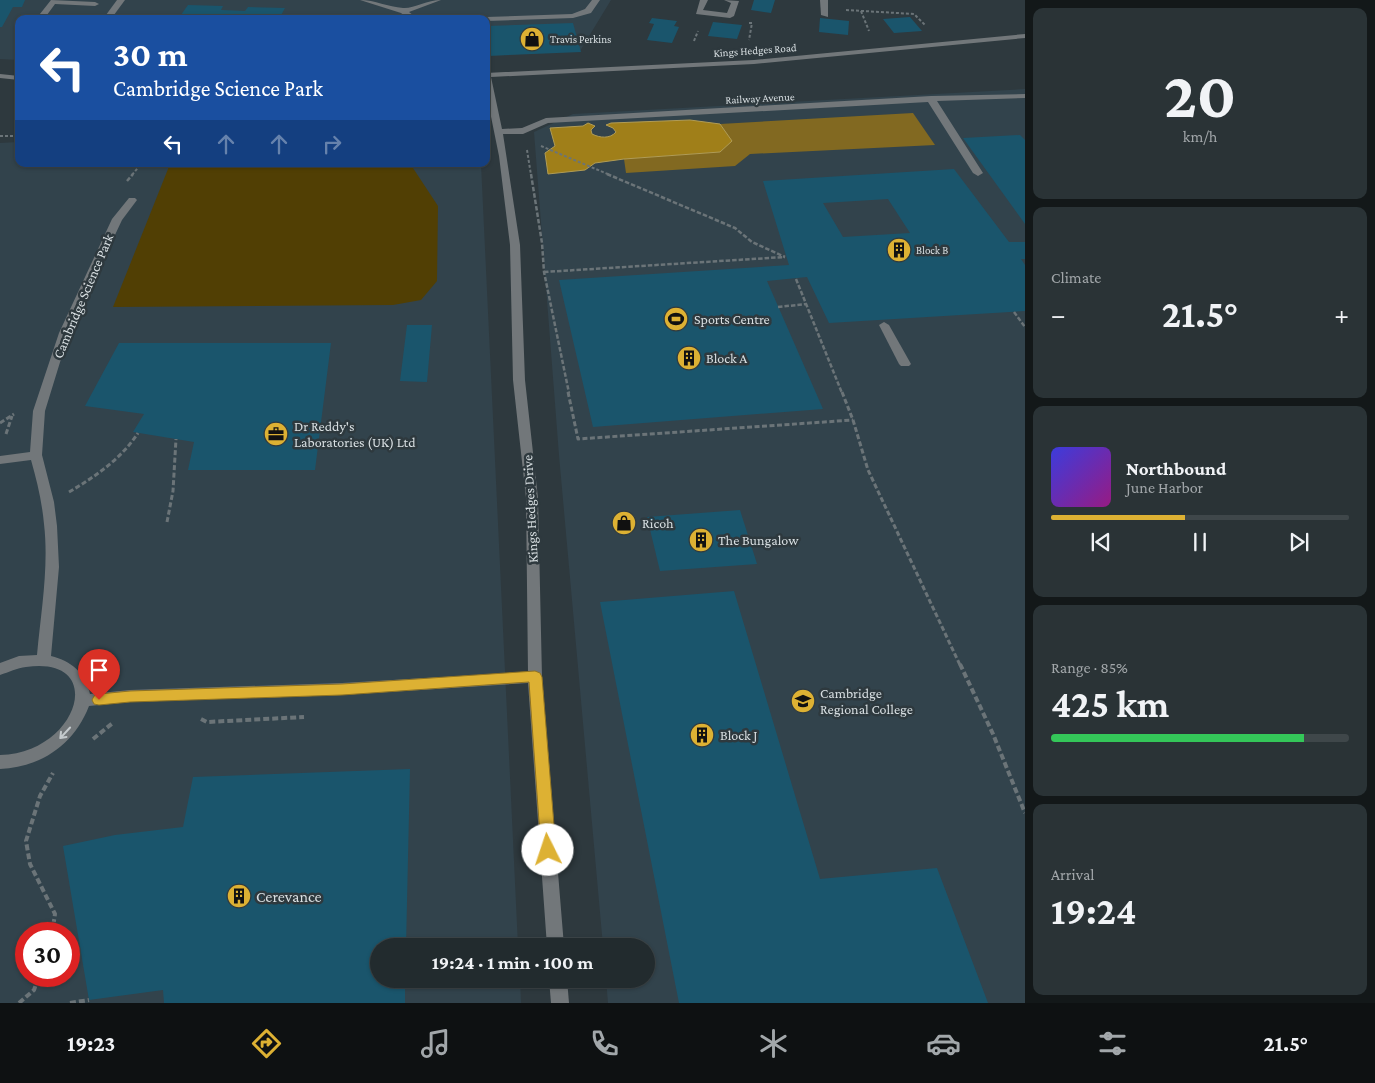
<!DOCTYPE html>
<html lang="en">
<head>
<meta charset="utf-8">
<style>
  :root { --surface:#222b2e; --page:#2a3336; --text:#f1f3f6; --muted:#a2a7aa; --line:#3f474a; --accent:#ddb133 }
  body { margin:0; font-family:"Crimson Pro",serif; background:var(--page); color:var(--text); height:100vh; display:flex; flex-direction:column; font-size:19px; white-space:nowrap }
  * { box-sizing:border-box; margin:0 }
  p { font-size:16px; color:var(--muted) }
  .icon { flex:none; width:28px; height:28px; fill:none; stroke:currentColor; stroke-width:2; stroke-linecap:round; stroke-linejoin:round }
  .map { position:relative; flex:1; overflow:hidden }
  .side { display:flex; flex-direction:column; gap:8px; padding:8px; background:#131819; width:350px }
  .side>* { flex:none }
  .top-card { position:absolute; left:15px; top:15px; width:475px; height:152px; border-radius:10px; box-shadow:0 1px 4px #0004,0 0 0 1px var(--line); background:#1a4fa0; color:#fff; overflow:hidden }
  .speed { position:absolute; left:15px; top:922px; display:flex; gap:10px; font-size:25px; font-weight:700; text-align:center }
  .speed>* { display:grid; place-content:center; width:65px; height:65px; border-radius:50%; background:var(--surface); box-shadow:0 1px 4px #0004,0 0 0 1px var(--line); line-height:1 }
  .speed .limit { border:8px solid #d22; background:#fff; color:#111 }
  .pin { position:absolute; display:grid; place-items:center; width:42px; height:42px; color:#fff; margin:-51px -21px; border-radius:50% 50% 50% 0; rotate:-45deg; box-shadow:0 0 5px #0007 }
  .pin .icon { rotate:45deg }
  .me { position:absolute; width:55px; margin:-28px; rotate:356deg; stroke-linejoin:round; filter:drop-shadow(0 0 4px #0008) }
  .turn { display:flex; align-items:center; gap:18px; height:105px; padding:0 15px; font-size:22px }
  .turn .icon { width:65px; height:65px; stroke-width:2.5 }
  .turn b { display:block; font-size:35px; line-height:42px }
  .lanes { display:flex; align-items:center; height:48px; padding:0 15px; background:#0003; justify-content:center; gap:25px; direction:ltr }
  .lanes .off { opacity:.35 }
  .big { font-size:38px; font-weight:700; line-height:1.1 }
  .side .widget { flex:1; display:flex; flex-direction:column; justify-content:center; gap:8px; min-width:0; padding:0 18px; border-radius:10px; background:var(--page) }
  .side .dial { align-items:center; gap:0 }
  .dial b { font-size:65px; line-height:1 }
  .song { display:flex; align-items:center; gap:15px }
  .cover { width:60px; height:60px; border-radius:8px; background:linear-gradient(135deg,hsl(240 70% 55%),hsl(310 70% 35%)) }
  .played { height:5px; border-radius:2px; background:linear-gradient(90deg,var(--accent) 45%,var(--line) 45%) }
  .keys { display:flex; justify-content:space-around; direction:ltr }
  .heat { display:flex; justify-content:space-between; align-items:center; font-size:28px; direction:ltr }
  .charge { height:8px; border-radius:4px; background:linear-gradient(90deg,#34c759 85%,var(--line) 0) }
  .trip { position:absolute; left:370px; top:938px; width:285px; height:50px; border-radius:25px; background:var(--surface); box-shadow:0 1px 4px #0004,0 0 0 1px var(--line); font-weight:700; line-height:50px; text-align:center }
  .dock { display:flex; height:80px; justify-content:space-around; align-items:center; background:#0e1112; color:var(--muted) }
  .dock .icon { width:35px; height:35px }
  .dock .selected { color:var(--accent) }
  .dock b { font-size:22px; color:var(--text) }
  main { display:flex; flex:1; min-height:0 }
  .map>svg:first-child { display:block }
</style>
</head>
<body>
<main>
<div class="map">
<svg width="1025" height="1003" viewBox="0 0 1025 1003">
  <rect width="100%" height="100%" fill="#2e393e"/>
  <g fill="#32434c" fill-rule="evenodd">
    <path d="M0 0H611L580 51 486 56V19H19V60L0 59Z"/>
    <path d="M1025 89V1003H608L606 979H646V946H603L559 455 534 132 573 114Z"/>
    <path d="M19 142V164H481L518 946H379V979H520L521 1003H0V143ZM26 934H69V976H26Z"/>
  </g>
  <path fill="#513f04" d="M170 164 411 165 438 206 437 281 421 300 393 305 113 307Z"/>
  <path fill="#826921" d="M913 113 935 145 750 154 735 166 626 173 624 159 720 152 731 141 720 124Z"/>
  <path fill="#a07f19" stroke="#b19c55" d="M690 120 720 124 732 141 720 152 624 159 595 163 585 170 548 174 545 153 555 146 550 128 583 126 588 123 595 126 591 130 592 134C600 138 610 139 616 132L613 128 606 125 611 123Z"/>
  <g fill="#1a556c" fill-rule="evenodd">
    <path d="M0 0H25L22 7H13L2 27H0Z"/>
    <path d="M754 0H775L771 13 751 10Z"/>
    <path d="M188 5 223 6 221 10 245 11 248 7 285 8 279 19H178Z"/>
    <path d="M910 17 922 31 894 33 883 19Z"/>
    <path d="M652 18 677 21 674 26 679 27 672 43 647 40 654 24 649 23Z"/>
    <path d="M820 18 849 21 848 35 819 32Z"/>
    <path d="M713 22 742 25 737 39 708 36Z"/>
    <path d="M573 23 581 52 486 56V26Z"/>
    <path d="M1020 135 1025 140V224L963 138Z"/>
    <path d="M954 169 1009 242H1025V259H1021L1025 265V311L829 323 807 277 767 281 823 409 593 427 559 280 789 265 763 181ZM888 199 910 233 843 237 823 203Z"/>
    <path d="M407 325H432L427 382 400 381Z"/>
    <path d="M119 343H331L315 470H188L194 442 133 432 144 414 85 406Z"/>
    <path d="M740 510 757 564 660 571 647 517Z"/>
    <path d="M734 591 820 879 937 868 988 1003H679L600 602Z"/>
    <path d="M410 769 406 946H379V979H405V1003H164L163 990 89 1000 63 846 115 835 183 827 193 777Z"/>
  </g>
  <g fill="none" stroke-linecap="round" stroke-linejoin="round">
    <g stroke="#6b7478" stroke-width="2" stroke-dasharray="3 2" stroke-linecap="butt">
      <path d="M846 10 914 14 925 25"/>
      <path d="M861 11 869 31"/>
      <path d="M749 23H752L749 40"/>
      <path d="M694 41 698 31"/>
      <path d="M0 136H19"/>
      <path d="M541 146 610 175"/>
      <path d="M527 150 531 175"/>
      <path d="M132 175 141 164"/>
    </g>
    <g stroke="#6b7478" stroke-width="2.5" stroke-dasharray="4.5 2" stroke-linecap="butt">
      <path d="M531 174 542 243 544 272 569 393"/>
      <path d="M607 174 735 228 752 242 785 257"/>
      <path d="M127 181 133 174"/>
      <path d="M544 272 785 257"/>
      <path d="M796 279 842 393"/>
      <path d="M778 307 807 304"/>
      <path d="M1014 312 1025 327"/>
    </g>
    <g stroke="#6b7478" stroke-width="3" stroke-dasharray="5 2.5" stroke-linecap="butt">
      <path d="M568 392 578 439 853 420"/>
      <path d="M842 392 853 420 868 470 960 665"/>
      <path d="M0 423 14 414"/>
      <path d="M6 434 12 416"/>
      <path d="M69 492C96 476 121 459 138 433"/>
      <path d="M167 522 173 491 176 439"/>
    </g>
    <g stroke="#6b7478" stroke-width="4" stroke-dasharray="6 3" stroke-linecap="butt">
      <path d="M960 664 993 734 1025 813"/>
      <path d="M201 719 207 722 304 717"/>
      <path d="M93 739 114 722"/>
      <path d="M52 934 55 914 30 864 26 841 40 796 53 773"/>
      <path d="M19 1003 34 990 39 976"/>
      <path d="M70 1003 89 1000"/>
    </g>
    <g fill="#72777a" fill-rule="evenodd">
      <path d="M51 0 95 2 99 4 95 6 55 4 44 19H36Z"/>
      <path d="M117 0H125L111 19H103Z"/>
      <path d="M360 0C375 0 388 7 403 8 413 9 427 0 441 0L409 12 418 19H409L401 13Z"/>
      <path d="M592 0H600L591 13 573 18 486 21V19H482L486 17 572 14 585 9Z"/>
      <path d="M700 0H708L703 10 727 13 731 3 724 0 739 1 734 16 730 18 696 14Z"/>
      <path d="M820 0H828V17L821 15Z"/>
      <path d="M1025 34V38L754 64 491 77 502 129 522 128 546 118 931 96 1025 94V98L937 101 983 173 978 176 973 173 928 102 548 123 523 134H503L520 245 525 380 538 498 542 677 564 946H547L528 683 342 695 130 702 89 706C74 745 41 767 0 769V755C79 753 108 655 26 667 17 668 9 672 0 675V663L19 656 37 655C41 611 49 567 44 524 42 502 37 481 31 460L0 464V456L30 452 33 411 59 333 112 219 129 198H135L137 200 122 220 69 333 45 411 42 455 54 502 57 526 59 567 51 656C71 661 86 673 90 694L130 690 342 683 528 672 526 498 513 380 510 245 499 156 486 92V73L754 60Z"/>
      <path d="M0 74 19 76V80L0 78Z"/>
      <path d="M884 322 889 325 911 364 909 366H901L899 364 879 325Z"/>
      <path d="M549 979H567L569 1003H551Z"/>
    </g>
  </g>
  <defs><path id="oneway-shaft" d="M-6 0H5M1.5-3L5.5 0L1.5 3" fill="none" stroke-width="1.6" stroke-linecap="round" stroke-linejoin="round" transform="scale(1.25)"/></defs>
  <use stroke="#c4cacd" href="#oneway-shaft" transform="translate(65 733) rotate(133)"/>
  <path fill="#ddb133" stroke="#907321" d="M535 671 540 673 542 677 556 850 553 855 548 857 543 855 541 850 529 682 342 695 130 702 99 705 94 704 92 700 94 696 99 694 130 691 342 684Z"/>
  <defs>
    <g id="shop-disc" transform="scale(1.25)"><circle r="9.5" fill="#ddb133" stroke="#2e393e"/><path d="M-5-2.5h2.3a2.7 3.5 0 0 1 5.4 0H5L5.5 6h-11ZM-1.5-2.5h3a1.5 2.3 0 0 0-3 0Z" fill="#111"/></g>
    <g id="building-disc" transform="scale(1.25)"><circle r="9.5" fill="#ddb133" stroke="#2e393e"/><path d="M-4-6H4V6H1V3H-1V6H-4ZM-2.5-4.3h1.7v1.8h-1.7ZM.8-4.3h1.7v1.8H.8ZM-2.5-1h1.7V.8h-1.7ZM.8-1h1.7V.8H.8Z" fill="#111"/></g>
    <g id="stadium-disc" transform="scale(1.25)"><circle r="9.5" fill="#ddb133" stroke="#2e393e"/><path d="M0-5a6.5 5 0 1 0 0 10a6.5 5 0 1 0 0-10ZM-3.5-1.8h7v3.6h-7Z" fill="#111"/></g>
    <g id="office-disc" transform="scale(1.25)"><circle r="9.5" fill="#ddb133" stroke="#2e393e"/><path d="M-6-3h4V-5.5h4V-3h4V5H-6ZM-1-4.5V-3h2v-1.5ZM-6 0V1H6V0Z" fill="#111"/></g>
    <g id="university-disc" transform="scale(1.25)"><circle r="9.5" fill="#ddb133" stroke="#2e393e"/><path d="M0-5L7-2L0 1L-7-2ZM-4 1L0 2.5L4 1V4Q0 6-4 4Z" fill="#111"/></g>
  </defs>
  <g fill-rule="evenodd">
    <use href="#shop-disc" x="532" y="39"/>
    <use href="#building-disc" x="899" y="250"/>
    <use href="#stadium-disc" x="676" y="319"/>
    <use href="#building-disc" x="689" y="358"/>
    <use href="#office-disc" x="276" y="434"/>
    <use href="#shop-disc" x="624" y="523"/>
    <use href="#building-disc" x="701" y="540"/>
    <use href="#university-disc" x="803" y="701"/>
    <use href="#building-disc" x="702" y="735"/>
    <use href="#building-disc" x="239" y="896"/>
  </g>
  <g text-anchor="middle" stroke-width="5" stroke-linejoin="round" paint-order="stroke">
    <g font-size="11" fill="#d8dfe2" stroke="#2e393e" text-anchor="start">
      <text x="550" y="43">Travis Perkins</text>
      <text x="916" y="254">Block B</text>
    </g>
    <g font-size="11" fill="#d8dfe2" stroke="#2e393e">
      <text transform="translate(755 50) rotate(-4)" y="4">Kings Hedges Road</text>
      <text transform="translate(760 98) rotate(-3)" y="4">Railway Avenue</text>
    </g>
    <g font-size="14" fill="#d8dfe2" stroke="#2e393e">
      <text transform="translate(83 296) rotate(-67)" y="5">Cambridge Science Park</text>
      <text transform="translate(530 509) rotate(-93)" y="5">Kings Hedges Drive</text>
    </g>
    <g font-size="14" fill="#d8dfe2" stroke="#2e393e" text-anchor="start">
      <text x="694" y="324">Sports Centre</text>
      <text x="706" y="363">Block A</text>
      <text x="294" y="431">Dr Reddy's<tspan x="294" dy="16">Laboratories (UK) Ltd</tspan></text>
      <text x="642" y="528">Ricoh</text>
      <text x="718" y="545">The Bungalow</text>
      <text x="820" y="698">Cambridge<tspan x="820" dy="16">Regional College</tspan></text>
      <text x="720" y="740">Block J</text>
    </g>
    <g font-size="16" fill="#d8dfe2" stroke="#2e393e" text-anchor="start">
      <text x="256" y="902">Cerevance</text>
    </g>
  </g>
</svg>
<div class="speed"><div class="limit">30</div></div>
<div class="pin" style="left:99px;top:700px;background:#d93025"><svg class="icon" aria-label="arrive" viewBox="0 0 24 24"><path d="M6 21V4h12l-3 4 3 4H6"/></svg></div>
<svg class="me" style="left:548px;top:850px" viewBox="-20 -20 40 40"><circle r="19" fill="#fff"/><path d="M0-13L10 11 0 6-10 11z" fill="#ddb133"/></svg>
<div class="trip">19:24 · 1 min · 100 m</div>
<div class="top-card">
<div class="turn"><svg class="icon" aria-label="left" viewBox="0 0 24 24"><path d="M17 20v-9H6M10 6l-5 5 5 5"/></svg><div><b>30 m</b>Cambridge Science Park</div></div>
<div class="lanes"><svg class="icon" aria-label="left" viewBox="0 0 24 24"><path d="M17 20v-9H6M10 6l-5 5 5 5"/></svg><svg class="icon off" aria-label="ahead" viewBox="0 0 24 24"><path d="M12 20V5M6 11l6-6 6 6"/></svg><svg class="icon off" aria-label="ahead" viewBox="0 0 24 24"><path d="M12 20V5M6 11l6-6 6 6"/></svg><svg class="icon off" aria-label="right" viewBox="0 0 24 24"><path d="M7 20v-9h11M14 6l5 5-5 5"/></svg></div>
</div>
</div>
<section class="side">
<div class="widget dial"><b>20</b><p>km/h</p></div>
<div class="widget"><p>Climate</p>
<div class="heat"><a>−</a><b class="big">21.5°</b><a>+</a></div>
</div>
<div class="widget">
<div class="song"><i class="cover"></i><div><b>Northbound</b><p>June Harbor</p></div></div>
<div class="played"></div>
<div class="keys"><svg class="icon" aria-label="previous" viewBox="0 0 24 24"><path d="M18 5L8 12l10 7zM5 5v14"/></svg><svg class="icon" aria-label="pause" viewBox="0 0 24 24"><path d="M8 5v14M16 5v14"/></svg><svg class="icon" aria-label="next" viewBox="0 0 24 24"><path d="M6 5l10 7-10 7zM19 5v14"/></svg></div>
</div>
<div class="widget"><p>Range · 85%</p><b class="big">425 km</b><div class="charge"></div></div>
<div class="widget"><p>Arrival</p><b class="big">19:24</b></div>
</section>
</main>
<nav class="dock">
<b>19:23</b>
<svg class="icon selected" aria-label="directions" viewBox="0 0 24 24"><path d="M12 3l9 9-9 9-9-9zM9 14v-3h6M13 9l2 2-2 2"/></svg>
<svg class="icon" aria-label="music" viewBox="0 0 24 24"><path d="M9 18V5l10-2v13"/><circle cx="6" cy="18" r="3"/><circle cx="16" cy="16" r="3"/></svg>
<svg class="icon" aria-label="phone" viewBox="0 0 24 24"><path d="M5 4h4l2 5-3 2q2 4 5 5l2-3 5 2v4C11 20 4 13 5 4z"/></svg>
<svg class="icon" aria-label="climate" viewBox="0 0 24 24"><path d="M12 3v18M4 7l16 10M4 17L20 7"/></svg>
<svg class="icon" aria-label="car" viewBox="0 0 24 24"><path d="M5 17H2v-5l4-1 3-4h7l3 4 3 1v5h-3M9 17h6M6 11h13"/><circle cx="7" cy="17" r="2"/><circle cx="17" cy="17" r="2"/></svg>
<svg class="icon" aria-label="filters" viewBox="0 0 24 24"><path d="M4 7h16M4 17h16"/><circle cx="9" cy="7" r="2"/><circle cx="15" cy="17" r="2"/></svg>
<b>21.5°</b>
</nav>
</body>
</html>
